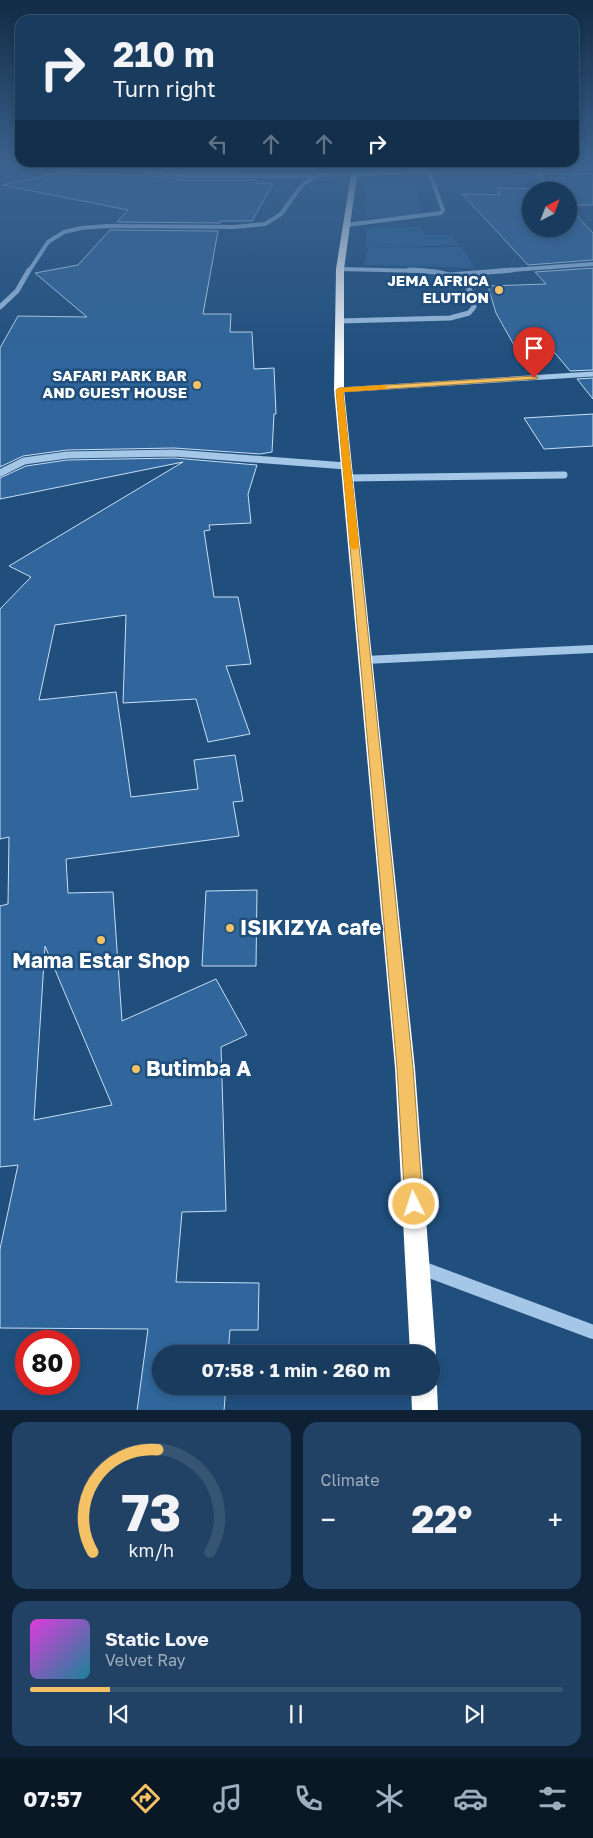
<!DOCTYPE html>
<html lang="en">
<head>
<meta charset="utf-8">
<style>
  :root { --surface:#183b5e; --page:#214264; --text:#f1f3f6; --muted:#9fadbc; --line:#365573; --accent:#f4c265 }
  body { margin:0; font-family:"Golos Text",sans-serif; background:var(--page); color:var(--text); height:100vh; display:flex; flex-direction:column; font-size:19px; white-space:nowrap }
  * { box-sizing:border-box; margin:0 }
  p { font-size:16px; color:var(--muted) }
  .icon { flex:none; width:28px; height:28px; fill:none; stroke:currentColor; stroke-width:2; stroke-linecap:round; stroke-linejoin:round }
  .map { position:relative; height:1410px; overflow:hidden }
  .panel { display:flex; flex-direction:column; gap:12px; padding:12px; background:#0d2034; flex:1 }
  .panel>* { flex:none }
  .top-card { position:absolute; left:15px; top:15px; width:564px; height:152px; border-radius:15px; box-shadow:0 2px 8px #0003,0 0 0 1px var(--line); background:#183b5e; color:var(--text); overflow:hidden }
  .needle { width:32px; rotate:42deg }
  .buttons { position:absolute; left:522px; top:182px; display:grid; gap:10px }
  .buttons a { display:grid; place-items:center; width:55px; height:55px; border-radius:50%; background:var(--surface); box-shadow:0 2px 8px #0003,0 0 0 1px var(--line); font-size:25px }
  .speed { position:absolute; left:15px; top:1330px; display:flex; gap:10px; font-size:25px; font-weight:700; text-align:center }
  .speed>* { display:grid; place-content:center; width:65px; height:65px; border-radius:50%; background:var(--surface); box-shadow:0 2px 8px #0003,0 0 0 1px var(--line); line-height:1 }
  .speed .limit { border:8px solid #d22; background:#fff; color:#111 }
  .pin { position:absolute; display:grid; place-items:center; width:42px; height:42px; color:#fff; margin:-51px -21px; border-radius:50% 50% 50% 0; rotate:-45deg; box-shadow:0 0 5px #0007 }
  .pin .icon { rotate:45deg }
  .me { position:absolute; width:55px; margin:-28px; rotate:356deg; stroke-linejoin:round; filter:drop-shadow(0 0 4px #0008) }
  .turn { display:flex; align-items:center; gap:18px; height:105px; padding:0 15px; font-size:22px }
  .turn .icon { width:65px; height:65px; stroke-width:2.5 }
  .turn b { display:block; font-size:35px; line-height:42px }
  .lanes { display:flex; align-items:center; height:48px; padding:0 15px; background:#0003; justify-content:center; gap:25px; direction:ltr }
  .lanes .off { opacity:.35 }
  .big { font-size:38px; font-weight:700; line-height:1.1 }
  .panel .tile { flex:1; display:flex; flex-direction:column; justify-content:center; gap:8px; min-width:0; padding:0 18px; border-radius:15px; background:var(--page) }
  .panel .dial { align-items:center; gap:0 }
  .dial svg { height:130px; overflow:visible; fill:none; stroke:var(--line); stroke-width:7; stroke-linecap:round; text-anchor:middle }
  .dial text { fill:var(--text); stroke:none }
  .song { display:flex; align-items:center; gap:15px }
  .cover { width:60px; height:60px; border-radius:8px; background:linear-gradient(135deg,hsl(300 70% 55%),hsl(190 70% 35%)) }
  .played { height:5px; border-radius:2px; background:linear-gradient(90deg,var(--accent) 15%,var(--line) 15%) }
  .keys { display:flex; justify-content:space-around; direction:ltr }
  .heat { display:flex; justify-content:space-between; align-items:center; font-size:28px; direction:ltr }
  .panel .tiles { flex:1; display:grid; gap:12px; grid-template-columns:1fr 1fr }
  .tile:last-child { grid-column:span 2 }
  .trip { position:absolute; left:152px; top:1345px; width:288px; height:50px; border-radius:25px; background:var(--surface); box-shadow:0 2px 8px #0003,0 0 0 1px var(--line); font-weight:700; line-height:50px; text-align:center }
  .menu { display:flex; height:80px; justify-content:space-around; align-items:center; background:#0a1826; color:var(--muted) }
  .menu .icon { width:35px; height:35px }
  .menu .active { color:var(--accent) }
  .menu b { font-size:22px; color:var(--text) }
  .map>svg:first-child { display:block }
</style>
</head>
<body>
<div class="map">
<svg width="593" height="1411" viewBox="0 0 593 1411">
  <rect width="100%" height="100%" fill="#204f7d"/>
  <g fill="#2a6195">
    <path d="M367 181 414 182 422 216 365 218Z"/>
    <path d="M419 227 425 235H451L460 245 366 248V228Z"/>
    <path d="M462 247 475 268 364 265 368 248Z"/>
  </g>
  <g fill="#30669b" stroke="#c8dff5" fill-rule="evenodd">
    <path d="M152 168H237L235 172H183Z"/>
    <path d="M58 173 147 175 183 180H257L256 183 273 184 252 221H220V223L117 222 128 210 2 185Z"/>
    <path d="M538 173 593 174V205H569V191H531V229H569V207L593 233V260L528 265 462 194 500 195 497 188 547 189Z"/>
    <path d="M110 230 218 231 203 314H231L230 332H252L254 369 274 368 276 414H274L272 452 260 454 174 448 67 450 23 456 0 467V348L18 316 87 317 35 273 78 265Z"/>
    <path d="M593 268V370L570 371 555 353 519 354 496 313 488 286 546 284 535 272Z"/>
    <path d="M593 378V399L577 379Z"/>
    <path d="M593 414V446L544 449 524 418Z"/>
    <path d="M174 458 257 465 248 494 251 523 209 525 210 530 204 531 214 597H238L251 664 226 666 250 734 208 742 196 699 123 703 126 615 55 625 39 700 116 692 131 797 198 789 194 760 235 755 243 801 233 802 239 836 66 859 68 893 113 892 122 1021 216 979 247 1035 221 1047 226 1211 182 1212 176 1282 259 1283 258 1330H230L228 1354H161V1386H226L224 1411H137L148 1329 0 1328V1249L18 1165 0 1167V906L8 904 9 837 0 839V609L31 577 9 566 183 462 0 499V478L26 466 67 460ZM45 946 112 1105 34 1120Z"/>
    <path d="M257 890 256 966H202L206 891Z"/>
  </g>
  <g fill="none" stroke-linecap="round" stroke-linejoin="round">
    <g stroke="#a4c6e7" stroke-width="4">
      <path d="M59 170 147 171 183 176H311"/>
      <path d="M346 225 441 213 443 210 430 174"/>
      <path d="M340 269 424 271"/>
      <path d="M29 271 48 242 64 232 81 228 107 226 234 227 265 224 281 214 303 184 319 175 593 168"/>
      <path d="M496 271 593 264"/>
    </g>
    <g stroke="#a4c6e7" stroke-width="5">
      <path d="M450 275 512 270"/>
      <path d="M0 307 17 291 29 270"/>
      <path d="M339 321 450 318 469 313 474 307C472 299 472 290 466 285 454 271 425 271 409 270"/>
      <path d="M339 390 593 374"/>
    </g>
    <g stroke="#a4c6e7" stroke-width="7">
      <path d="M0 473 24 461 67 455 174 453 346 466"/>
      <path d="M348 478 564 475"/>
    </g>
    <path stroke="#a4c6e7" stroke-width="8" d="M365 660 593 649"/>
    <path stroke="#a4c6e7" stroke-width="14" d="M419 1267 593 1332"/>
    <g fill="#fff" fill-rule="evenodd">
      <path d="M352 168H358L344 269V390L415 1068 436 1354 431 1363V1354H410L395 1068 334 390 336 269Z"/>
      <path d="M431 1376 437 1386 438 1411H412L411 1386H431Z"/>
    </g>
  </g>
  <linearGradient id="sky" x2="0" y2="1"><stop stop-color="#122b45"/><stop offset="0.46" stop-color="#3c638f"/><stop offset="1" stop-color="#3c638f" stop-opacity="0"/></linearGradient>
  <rect width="593" height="365" fill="url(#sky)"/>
  <path fill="#f4c265" stroke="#9f7e42" d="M534 376 538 378 537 379 343 392 413 1068 423 1204 420 1210 414 1213 408 1210 405 1204 397 1068 336 390 339 388Z"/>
  <path fill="#f59e0b" d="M384 385H386V389L343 392 359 547 354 550 350 547 336 390 339 388Z"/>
  <g fill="#f4c265" stroke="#204f7d" stroke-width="2">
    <circle cx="499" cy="290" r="5"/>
    <circle cx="197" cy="385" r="5"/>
    <circle cx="230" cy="928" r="5"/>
    <circle cx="101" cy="940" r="5"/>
    <circle cx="136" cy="1069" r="5"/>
  </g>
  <g text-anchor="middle" stroke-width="5" stroke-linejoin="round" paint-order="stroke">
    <g font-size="15" font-weight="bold" fill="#fff" stroke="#204f7d" text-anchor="end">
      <text x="489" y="286">JEMA AFRICA<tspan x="489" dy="17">ELUTION</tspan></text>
      <text x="187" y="381">SAFARI PARK BAR<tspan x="187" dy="17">AND GUEST HOUSE</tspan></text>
    </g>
    <g font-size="21" font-weight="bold" fill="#fff" stroke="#204f7d" text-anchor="start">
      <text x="240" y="935">ISIKIZYA cafe</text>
      <text x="101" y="968" text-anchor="middle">Mama Estar Shop</text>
      <text x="146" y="1076">Butimba A</text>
    </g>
  </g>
</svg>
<div class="buttons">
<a><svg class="needle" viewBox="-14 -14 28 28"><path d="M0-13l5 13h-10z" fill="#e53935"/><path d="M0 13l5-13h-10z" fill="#9fadbc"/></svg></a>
</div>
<div class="speed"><div class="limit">80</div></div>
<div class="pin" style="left:534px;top:378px;background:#d93025"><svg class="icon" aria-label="arrive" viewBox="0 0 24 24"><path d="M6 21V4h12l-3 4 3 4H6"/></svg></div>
<svg class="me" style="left:414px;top:1204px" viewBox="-20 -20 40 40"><circle r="17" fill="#f4c265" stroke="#fff" stroke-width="3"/><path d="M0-11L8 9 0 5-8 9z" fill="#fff"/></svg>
<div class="trip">07:58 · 1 min · 260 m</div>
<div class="top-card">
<div class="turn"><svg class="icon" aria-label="right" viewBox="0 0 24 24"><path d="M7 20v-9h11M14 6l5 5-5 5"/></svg><div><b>210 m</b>Turn right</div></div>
<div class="lanes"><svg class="icon off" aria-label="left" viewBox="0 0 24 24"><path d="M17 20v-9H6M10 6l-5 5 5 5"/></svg><svg class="icon off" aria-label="ahead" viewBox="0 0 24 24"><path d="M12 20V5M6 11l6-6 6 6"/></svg><svg class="icon off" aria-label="ahead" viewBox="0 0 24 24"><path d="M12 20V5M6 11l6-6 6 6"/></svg><svg class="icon" aria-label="right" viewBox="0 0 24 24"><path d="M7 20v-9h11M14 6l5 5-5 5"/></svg></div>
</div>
</div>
<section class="panel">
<div class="tiles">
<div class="tile dial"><svg viewBox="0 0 100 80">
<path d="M14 69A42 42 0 1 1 86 69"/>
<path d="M14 69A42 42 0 0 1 54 6" stroke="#f4c265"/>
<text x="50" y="56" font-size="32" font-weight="700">73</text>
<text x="50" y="72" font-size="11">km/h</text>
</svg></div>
<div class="tile"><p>Climate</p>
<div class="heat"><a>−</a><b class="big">22°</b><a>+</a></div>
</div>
<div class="tile">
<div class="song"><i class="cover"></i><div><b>Static Love</b><p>Velvet Ray</p></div></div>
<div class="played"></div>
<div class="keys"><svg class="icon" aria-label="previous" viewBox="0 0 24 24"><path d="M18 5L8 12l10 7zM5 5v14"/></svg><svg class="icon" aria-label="pause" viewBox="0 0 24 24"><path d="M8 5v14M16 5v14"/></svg><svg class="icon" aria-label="next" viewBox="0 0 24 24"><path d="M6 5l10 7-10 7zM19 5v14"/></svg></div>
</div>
</div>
</section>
<nav class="menu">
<b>07:57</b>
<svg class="icon active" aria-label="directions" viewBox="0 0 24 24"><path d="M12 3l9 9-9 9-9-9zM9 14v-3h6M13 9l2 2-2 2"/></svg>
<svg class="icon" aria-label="music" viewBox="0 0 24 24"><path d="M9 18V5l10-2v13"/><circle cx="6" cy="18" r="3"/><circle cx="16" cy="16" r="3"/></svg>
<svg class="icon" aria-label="phone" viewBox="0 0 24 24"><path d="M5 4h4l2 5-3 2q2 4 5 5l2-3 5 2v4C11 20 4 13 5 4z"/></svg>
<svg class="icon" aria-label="climate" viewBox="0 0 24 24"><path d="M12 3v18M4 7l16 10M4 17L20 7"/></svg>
<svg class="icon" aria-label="car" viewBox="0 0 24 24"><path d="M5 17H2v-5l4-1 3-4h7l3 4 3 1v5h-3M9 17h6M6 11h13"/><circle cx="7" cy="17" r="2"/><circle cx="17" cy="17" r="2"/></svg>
<svg class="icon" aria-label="filters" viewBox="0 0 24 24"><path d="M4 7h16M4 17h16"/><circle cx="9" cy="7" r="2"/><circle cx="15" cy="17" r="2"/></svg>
</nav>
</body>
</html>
